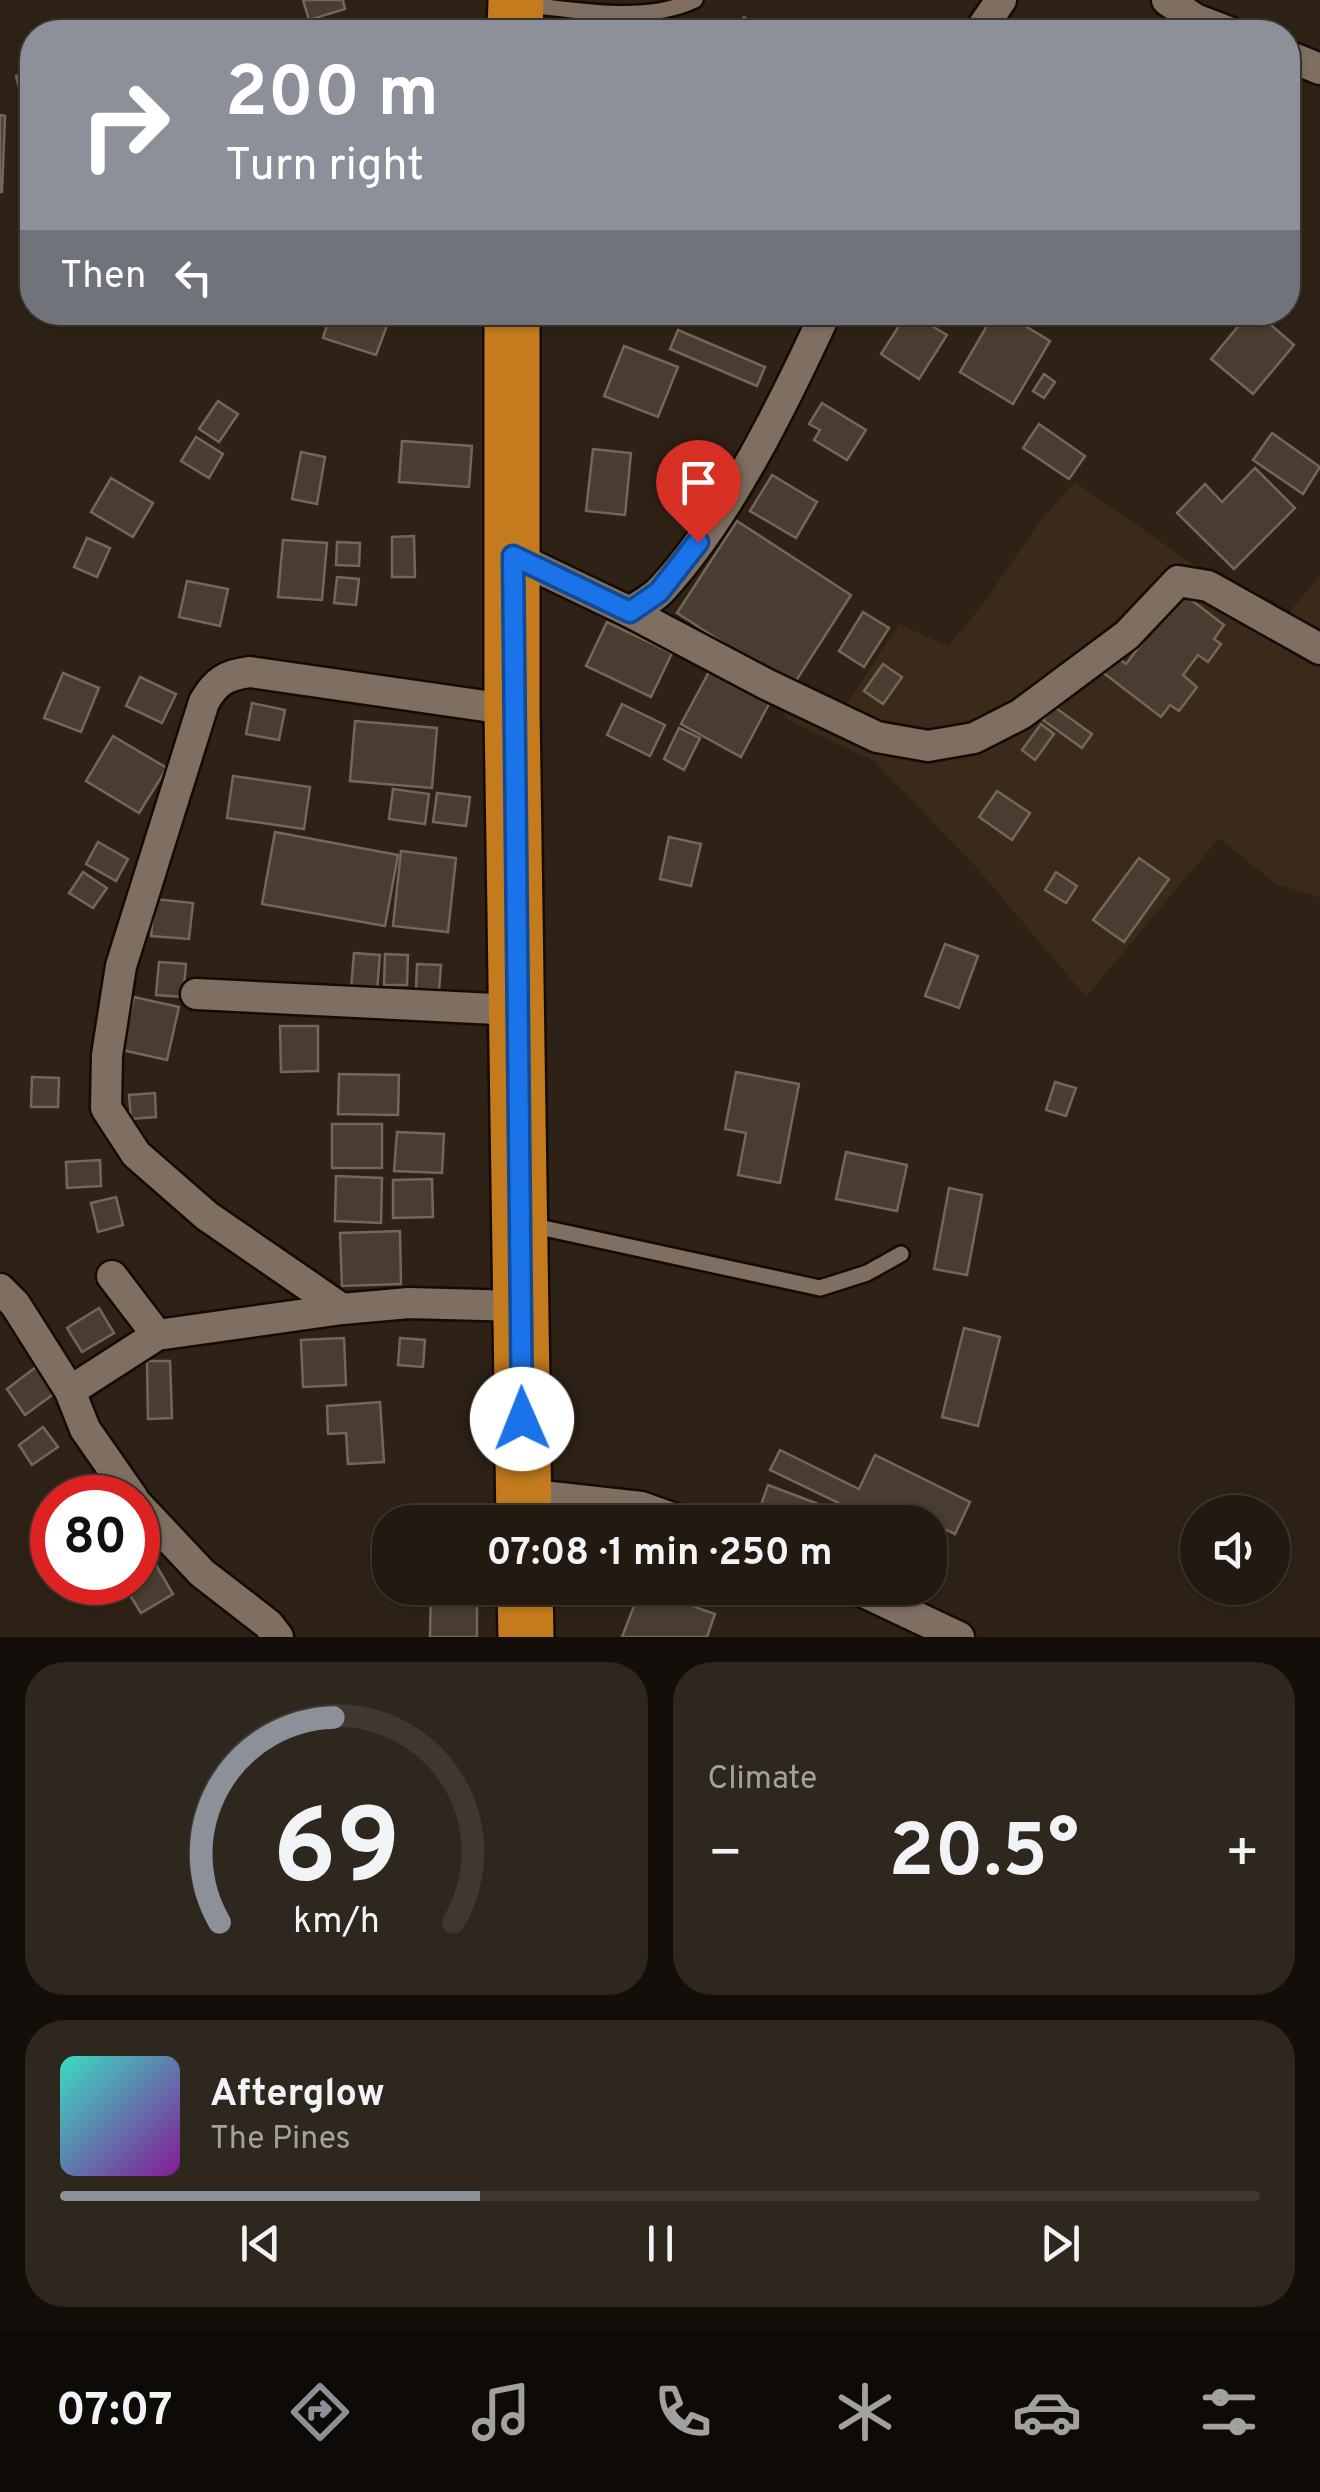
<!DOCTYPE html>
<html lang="en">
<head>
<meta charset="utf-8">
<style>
  :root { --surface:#221a10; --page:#2e271e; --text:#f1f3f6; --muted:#a2a19f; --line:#3f3830; --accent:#8c9099 }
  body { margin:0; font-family:Overpass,sans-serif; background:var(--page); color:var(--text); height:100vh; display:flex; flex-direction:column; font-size:38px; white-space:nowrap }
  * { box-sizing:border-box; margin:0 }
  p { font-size:32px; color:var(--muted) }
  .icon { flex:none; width:55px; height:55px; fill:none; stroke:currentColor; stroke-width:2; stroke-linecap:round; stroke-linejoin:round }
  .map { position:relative; height:1637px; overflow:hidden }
  .panel { display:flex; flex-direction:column; gap:25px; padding:25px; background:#130e09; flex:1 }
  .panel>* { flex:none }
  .guide { position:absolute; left:20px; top:20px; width:1280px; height:305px; border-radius:40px; box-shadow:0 2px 8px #0004,0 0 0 2px var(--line); background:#8c9099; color:#fff; overflow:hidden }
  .fabs { position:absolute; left:1180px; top:1495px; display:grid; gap:20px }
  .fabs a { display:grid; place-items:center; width:110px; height:110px; border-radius:50%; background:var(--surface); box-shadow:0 2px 8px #0004,0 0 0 2px var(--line); font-size:50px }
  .speed { position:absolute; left:30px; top:1475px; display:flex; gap:20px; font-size:50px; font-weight:700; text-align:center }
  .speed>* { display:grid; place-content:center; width:130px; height:130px; border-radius:50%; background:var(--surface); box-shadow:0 2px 8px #0004,0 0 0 2px var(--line); line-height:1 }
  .speed .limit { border:15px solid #d22; background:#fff; color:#111 }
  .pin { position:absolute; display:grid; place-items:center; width:85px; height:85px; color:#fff; margin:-102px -42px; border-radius:50% 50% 50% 0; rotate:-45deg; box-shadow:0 0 10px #0007 }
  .pin .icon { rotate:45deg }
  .me { position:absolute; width:110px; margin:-55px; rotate:359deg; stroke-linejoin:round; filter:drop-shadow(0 0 8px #0008) }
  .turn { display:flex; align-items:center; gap:35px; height:210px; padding:0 40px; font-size:45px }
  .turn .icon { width:130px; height:130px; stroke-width:2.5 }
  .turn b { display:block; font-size:70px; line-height:85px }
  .then { display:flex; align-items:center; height:95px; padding:0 40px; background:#0003; gap:20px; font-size:38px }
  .big { font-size:75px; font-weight:700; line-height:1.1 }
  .panel .card { flex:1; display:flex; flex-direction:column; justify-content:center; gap:15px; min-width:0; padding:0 35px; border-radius:40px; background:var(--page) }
  .panel .dial { align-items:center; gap:0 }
  .dial svg { height:260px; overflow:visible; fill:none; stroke:var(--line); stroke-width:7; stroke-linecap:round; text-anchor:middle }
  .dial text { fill:var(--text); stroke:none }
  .song { display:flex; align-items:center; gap:30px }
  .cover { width:120px; height:120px; border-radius:15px; background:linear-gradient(135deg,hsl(170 70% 55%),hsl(290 70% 35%)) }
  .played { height:10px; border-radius:5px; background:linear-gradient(90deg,var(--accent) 35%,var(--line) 35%) }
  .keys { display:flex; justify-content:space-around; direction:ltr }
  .heat { display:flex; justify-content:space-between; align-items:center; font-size:55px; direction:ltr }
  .panel .tiles { flex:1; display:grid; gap:25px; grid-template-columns:1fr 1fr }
  .card:last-child { grid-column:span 2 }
  .trip { position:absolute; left:372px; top:1505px; width:575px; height:100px; border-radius:40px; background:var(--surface); box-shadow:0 2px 8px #0004,0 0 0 2px var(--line); font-weight:700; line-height:100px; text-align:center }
  .tab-bar { display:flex; height:160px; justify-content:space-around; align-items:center; background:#0e0a06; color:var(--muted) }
  .tab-bar .icon { width:70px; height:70px }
  .tab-bar .selected { color:var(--accent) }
  .tab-bar b { font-size:45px; color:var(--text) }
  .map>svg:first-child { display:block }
</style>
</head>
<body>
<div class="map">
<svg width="1320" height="1637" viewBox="0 0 1320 1637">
  <rect width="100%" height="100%" fill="#2e2216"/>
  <path fill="#3a2a19" d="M1075 482 1279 624 1320 576V898L1276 884 1219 838 1086 997 976 867 874 761 784 718 787 696 842 711 899 624 948 646 984 603 1040 521Z"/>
  <g fill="#493c30" stroke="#746658" stroke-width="2.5">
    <path d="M303 0H343L345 9 309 20Z"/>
    <path d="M744 17 768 32H734Z"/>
    <path d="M32 71V103L24 106 16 76Z"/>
    <path d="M0 115 5 116 2 192H0Z"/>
    <path d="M331 312H367L389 320 376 355 323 338Z"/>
    <path d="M591 312H633L632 320Z"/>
    <path d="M908 312 947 335 919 379 881 354Z"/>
    <path d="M995 312H1002L1050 341 1013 404 960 372Z"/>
    <path d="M1250 312H1256L1294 345 1253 394 1211 359Z"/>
    <path d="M678 330 765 367 757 386 670 349Z"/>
    <path d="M624 346 678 367 658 417 604 396Z"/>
    <path d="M1044 374 1055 382 1044 398 1033 391Z"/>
    <path d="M218 401 238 414 219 442 199 429Z"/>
    <path d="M822 403 866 430 847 460 814 440 820 430 809 424Z"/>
    <path d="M1039 424 1085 456 1069 479 1023 448Z"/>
    <path d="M1272 433 1320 467 1303 494 1253 460Z"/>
    <path d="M196 437 223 454 209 478 181 461Z"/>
    <path d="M402 441 472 446 469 487 399 482Z"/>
    <path d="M593 449 631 453 625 515 586 511Z"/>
    <path d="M301 452 325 457 317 504 292 499Z"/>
    <path d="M1255 468 1295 508 1234 569 1177 513 1205 484 1222 502Z"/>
    <path d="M772 475 817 502 796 538 750 511Z"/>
    <path d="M111 478 153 503 133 537 91 512Z"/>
    <path d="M737 521 851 595 792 687 677 613Z"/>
    <path d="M414 536 415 577H392V537Z"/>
    <path d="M87 538 110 548 97 577 74 567Z"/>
    <path d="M283 540 327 543 322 600 278 597Z"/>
    <path d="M337 542 360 543 359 566 336 565Z"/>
    <path d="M337 577 359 579 356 605 334 603Z"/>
    <path d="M187 581 228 589 220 626 179 617Z"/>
    <path d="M1181 592 1224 625 1214 639 1221 644 1208 662 1198 655 1183 675 1197 687 1179 711 1170 705 1161 717 1101 671 1114 655 1126 664Z"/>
    <path d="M863 612 889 628 864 667 839 651Z"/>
    <path d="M607 622 672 653 651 697 586 666Z"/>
    <path d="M883 664 902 677 883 704 864 691Z"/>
    <path d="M710 670 770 702 741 757 681 724Z"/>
    <path d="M63 673 99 688 81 732 44 718Z"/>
    <path d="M140 677 176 694 162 723 126 706Z"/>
    <path d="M252 703 285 710 279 740 246 734Z"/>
    <path d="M622 704 665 725 650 756 607 735Z"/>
    <path d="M1053 706 1092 734 1082 748 1043 720Z"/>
    <path d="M355 721 437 728 432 788 350 781Z"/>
    <path d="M1041 724 1054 734 1035 760 1022 750Z"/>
    <path d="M679 728 700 738 684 770 664 759Z"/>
    <path d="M113 736 167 768 139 813 86 781Z"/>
    <path d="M233 776 310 787 304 829 227 818Z"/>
    <path d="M393 789 429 794 425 824 389 819Z"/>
    <path d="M997 791 1030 813 1012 840 979 817Z"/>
    <path d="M437 793 470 797 466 826 433 822Z"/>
    <path d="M275 832 398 855 385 926 262 904Z"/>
    <path d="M669 837 701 844 691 886 660 879Z"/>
    <path d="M98 842 128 859 116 881 86 864Z"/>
    <path d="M401 851 456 858 448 932 393 926Z"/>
    <path d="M1139 858 1169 879 1124 942 1093 920Z"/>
    <path d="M83 872 107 888 93 908 69 893Z"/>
    <path d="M1056 872 1077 886 1066 903 1045 890Z"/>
    <path d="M155 899 193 903 189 939 151 936Z"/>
    <path d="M945 944 978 956 959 1008 925 996Z"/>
    <path d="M354 953 380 955 377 991 351 989Z"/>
    <path d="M385 954 408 955 407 985H384Z"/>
    <path d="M159 962 186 964 183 997 156 995Z"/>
    <path d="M417 964 441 965 439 990 416 989Z"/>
    <path d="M134 997 179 1007 167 1060 122 1050Z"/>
    <path d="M280 1026H318V1071L281 1072Z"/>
    <path d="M736 1072 799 1084 780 1183 738 1175 746 1133 725 1129Z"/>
    <path d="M339 1074 399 1075 398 1115 338 1114Z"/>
    <path d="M32 1077 59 1078 58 1107H31Z"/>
    <path d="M1055 1082 1076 1088 1066 1116 1046 1110Z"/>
    <path d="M155 1093 156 1117 131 1119 129 1095Z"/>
    <rect x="332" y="1124" width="50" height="44"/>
    <path d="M397 1132 444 1134 442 1173 394 1171Z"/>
    <path d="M846 1152 907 1165 897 1211 836 1199Z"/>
    <path d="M100 1160 101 1186 67 1188 66 1162Z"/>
    <path d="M336 1176 382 1178 381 1223 335 1221Z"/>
    <path d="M432 1179 433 1217 393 1218V1180Z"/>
    <path d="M949 1188 982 1195 967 1275 934 1269Z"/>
    <path d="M116 1197 123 1225 98 1232 91 1203Z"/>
    <path d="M400 1231 401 1284 342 1286 340 1233Z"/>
    <path d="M99 1308 114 1333 82 1352 67 1328Z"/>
    <path d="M964 1328 1000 1337 978 1426 942 1417Z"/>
    <path d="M344 1338 346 1385 303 1387 301 1340Z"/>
    <path d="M400 1338 425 1340 423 1367 398 1365Z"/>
    <path d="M147 1361H170L172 1418 148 1419Z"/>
    <path d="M36 1367 55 1393 25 1415 7 1389Z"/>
    <path d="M380 1402 384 1462 348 1464 346 1433 328 1434 327 1406Z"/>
    <path d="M43 1427 58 1447 32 1465 19 1445Z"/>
    <path d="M780 1450 859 1489 875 1455 970 1502 955 1534 913 1514 909 1522H878L770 1470Z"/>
    <path d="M768 1485 866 1522H755Z"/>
    <path d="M156 1565 173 1594 141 1613 123 1584 138 1582V1576Z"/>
    <path d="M431 1588H477V1637H430Z"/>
    <path d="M641 1588 715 1614 707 1637H622Z"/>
    <path d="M892 1588H920L916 1597Z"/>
  </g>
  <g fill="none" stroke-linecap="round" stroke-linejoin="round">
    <g stroke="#160b03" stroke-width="20">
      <g id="lane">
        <path d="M526 5C579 10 644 24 695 0"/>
        <path d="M530 1225 820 1288 867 1273 901 1254"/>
      </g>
    </g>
    <g stroke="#160b03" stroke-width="35">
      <g id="street">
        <path d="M1167 0 1195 19 1229 32"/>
        <path d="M979 32 1001 0"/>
        <path d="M1288 56 1320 69"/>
        <path d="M513 556 630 612C640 605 653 599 661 590 728 518 785 401 826 312"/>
        <path d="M630 612 766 684 877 737 928 746 974 738 1021 714 1127 635 1178 581 1208 586 1320 649"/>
        <path d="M196 994 516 1010"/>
        <path d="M112 1276 157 1335"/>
        <path d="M0 1289 15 1304 70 1391"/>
        <path d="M342 1309 207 1216 136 1154 106 1108 107 1055 121 966 204 702C216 681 226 675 250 672L512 710"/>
        <path d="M524 1494 641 1507 683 1522"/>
        <path d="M133 1498 85 1429 70 1391 157 1335 342 1309 409 1303 520 1306"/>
        <path d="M138 1505 202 1573 268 1624 278 1637"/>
        <path d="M855 1588 959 1637"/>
      </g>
    </g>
    <g stroke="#160b03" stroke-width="60">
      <g id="highway">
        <path d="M515 32 516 0"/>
        <path d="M512 312V710L524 1522"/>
        <path d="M525 1588 526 1637"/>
      </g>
    </g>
    <use href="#lane" stroke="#7e6f62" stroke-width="15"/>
    <use href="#street" stroke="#7e6f62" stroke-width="30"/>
    <use href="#highway" stroke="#c47b1d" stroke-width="55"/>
  </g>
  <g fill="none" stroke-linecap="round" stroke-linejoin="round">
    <g stroke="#114b97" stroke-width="25">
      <path id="route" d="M522 1419 513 556 630 612 659 592 698 542"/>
    </g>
    <use href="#route" stroke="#1a73e8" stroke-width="18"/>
  </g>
</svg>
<div class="fabs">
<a><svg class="icon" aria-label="sound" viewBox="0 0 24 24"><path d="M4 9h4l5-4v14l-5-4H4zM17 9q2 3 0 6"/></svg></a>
</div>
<div class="speed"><div class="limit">80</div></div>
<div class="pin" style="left:698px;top:542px;background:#d93025"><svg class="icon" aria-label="arrive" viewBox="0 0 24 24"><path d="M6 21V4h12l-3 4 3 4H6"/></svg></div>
<svg class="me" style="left:522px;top:1419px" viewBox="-20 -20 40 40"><circle r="19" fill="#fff"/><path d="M0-13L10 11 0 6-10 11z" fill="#1a73e8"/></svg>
<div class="trip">07:08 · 1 min · 250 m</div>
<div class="guide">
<div class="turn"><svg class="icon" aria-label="right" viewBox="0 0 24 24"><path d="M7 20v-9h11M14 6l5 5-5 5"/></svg><div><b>200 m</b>Turn right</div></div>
<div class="then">Then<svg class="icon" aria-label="left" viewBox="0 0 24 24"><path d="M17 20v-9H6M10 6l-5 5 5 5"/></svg></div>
</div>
</div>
<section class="panel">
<div class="tiles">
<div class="card dial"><svg viewBox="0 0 100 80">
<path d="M14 69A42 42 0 1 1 86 69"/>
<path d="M14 69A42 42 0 0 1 49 6" stroke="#8c9099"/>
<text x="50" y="56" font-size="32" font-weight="700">69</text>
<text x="50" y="72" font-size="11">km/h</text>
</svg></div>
<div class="card"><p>Climate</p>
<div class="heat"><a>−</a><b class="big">20.5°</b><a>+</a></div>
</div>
<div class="card">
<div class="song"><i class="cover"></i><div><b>Afterglow</b><p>The Pines</p></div></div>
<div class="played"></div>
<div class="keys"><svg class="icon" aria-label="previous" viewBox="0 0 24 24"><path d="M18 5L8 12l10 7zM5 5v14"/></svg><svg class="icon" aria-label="pause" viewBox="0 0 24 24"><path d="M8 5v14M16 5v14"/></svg><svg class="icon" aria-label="next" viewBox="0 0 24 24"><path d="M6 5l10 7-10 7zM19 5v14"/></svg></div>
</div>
</div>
</section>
<nav class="tab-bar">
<b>07:07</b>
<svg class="icon selected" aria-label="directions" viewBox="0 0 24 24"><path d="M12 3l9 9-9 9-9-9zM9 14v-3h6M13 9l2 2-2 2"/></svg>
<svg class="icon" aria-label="music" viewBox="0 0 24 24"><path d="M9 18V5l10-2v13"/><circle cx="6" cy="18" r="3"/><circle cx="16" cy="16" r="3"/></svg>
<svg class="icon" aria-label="phone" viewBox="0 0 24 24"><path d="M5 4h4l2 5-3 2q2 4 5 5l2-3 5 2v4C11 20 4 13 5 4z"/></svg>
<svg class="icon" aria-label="climate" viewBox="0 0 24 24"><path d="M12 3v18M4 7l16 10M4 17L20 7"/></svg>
<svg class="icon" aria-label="car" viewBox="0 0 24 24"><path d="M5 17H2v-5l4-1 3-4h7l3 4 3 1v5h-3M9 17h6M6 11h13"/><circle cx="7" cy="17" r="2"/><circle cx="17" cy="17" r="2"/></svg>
<svg class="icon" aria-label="filters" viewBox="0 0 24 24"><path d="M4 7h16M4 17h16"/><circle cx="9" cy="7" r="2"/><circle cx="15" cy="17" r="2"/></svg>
</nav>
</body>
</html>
